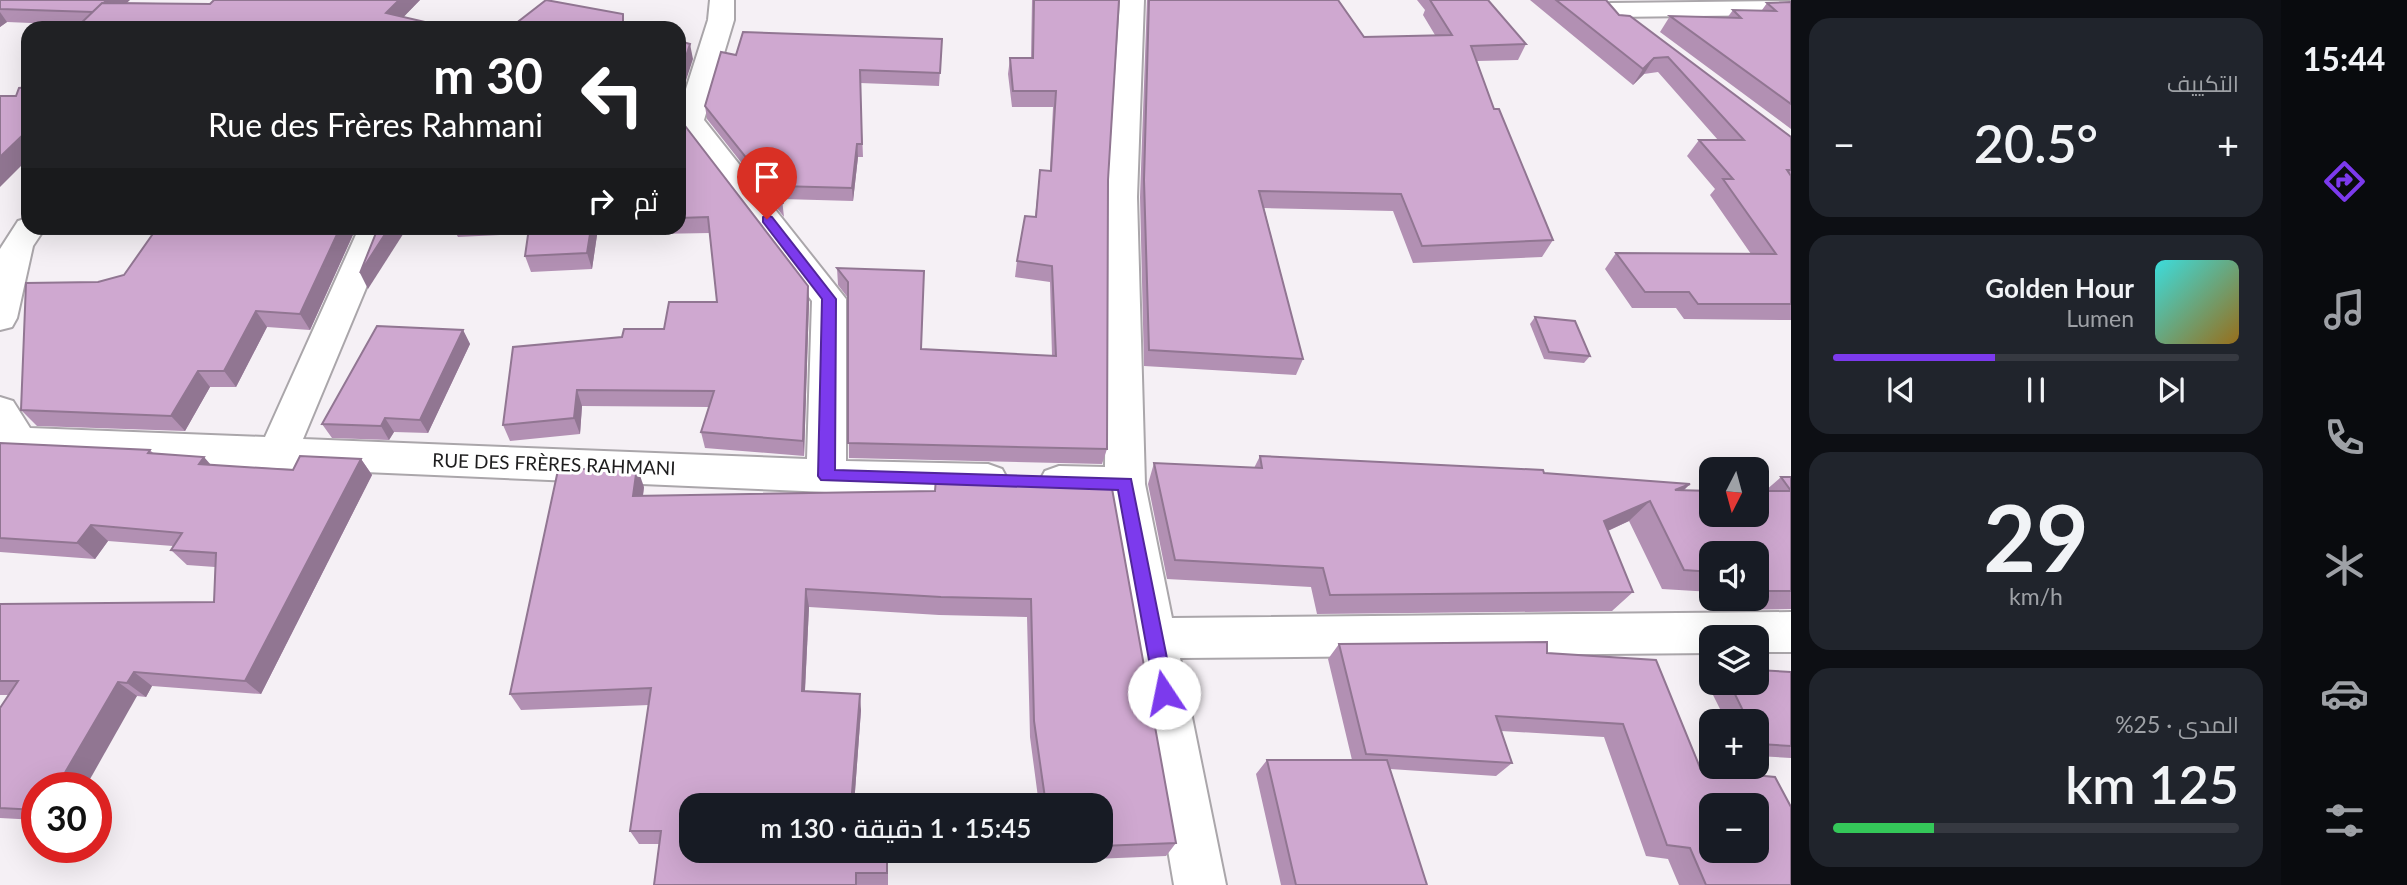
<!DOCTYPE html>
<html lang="ar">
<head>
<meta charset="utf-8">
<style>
  :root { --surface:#171b24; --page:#20242c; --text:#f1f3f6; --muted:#9ea1a6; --line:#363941; --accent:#7c3aed }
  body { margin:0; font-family:Lato,Cairo,sans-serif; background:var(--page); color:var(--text); direction:rtl; height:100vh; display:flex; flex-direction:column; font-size:26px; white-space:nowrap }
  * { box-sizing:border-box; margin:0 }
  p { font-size:23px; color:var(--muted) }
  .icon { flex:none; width:38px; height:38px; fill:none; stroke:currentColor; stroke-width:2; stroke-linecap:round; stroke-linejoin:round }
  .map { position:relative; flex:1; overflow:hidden; direction:ltr }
  .drawer { display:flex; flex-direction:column; gap:18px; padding:18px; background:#0d0f14; width:490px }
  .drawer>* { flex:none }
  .banner { position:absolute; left:21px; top:21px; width:665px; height:214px; border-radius:21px; box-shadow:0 7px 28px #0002; direction:rtl; background:#202124; color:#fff; overflow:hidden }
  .needle { width:46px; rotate:186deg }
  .buttons { position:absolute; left:1699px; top:457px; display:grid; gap:14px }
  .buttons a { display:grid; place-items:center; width:70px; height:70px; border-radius:14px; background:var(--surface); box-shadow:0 7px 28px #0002; font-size:35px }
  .speed { position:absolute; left:21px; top:772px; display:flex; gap:14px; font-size:35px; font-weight:700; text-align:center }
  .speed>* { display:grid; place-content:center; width:91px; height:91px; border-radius:50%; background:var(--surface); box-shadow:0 7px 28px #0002; line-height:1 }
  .speed .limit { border:10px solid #d22; background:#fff; color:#111 }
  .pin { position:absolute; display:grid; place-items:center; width:60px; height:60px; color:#fff; margin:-72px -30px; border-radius:50% 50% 50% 0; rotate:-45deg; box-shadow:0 0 7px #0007 }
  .pin .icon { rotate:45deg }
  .me { position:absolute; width:77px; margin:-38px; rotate:349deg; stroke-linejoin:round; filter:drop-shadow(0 0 5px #0008) }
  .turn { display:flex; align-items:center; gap:24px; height:147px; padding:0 28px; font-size:32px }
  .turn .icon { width:91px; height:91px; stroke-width:2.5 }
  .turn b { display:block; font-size:49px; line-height:60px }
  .then { display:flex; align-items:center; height:66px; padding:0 28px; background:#0003; gap:14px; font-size:26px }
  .big { font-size:52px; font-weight:600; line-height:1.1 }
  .drawer .card { flex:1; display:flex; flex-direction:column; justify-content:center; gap:10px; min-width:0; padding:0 24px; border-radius:21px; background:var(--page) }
  .drawer .dial { align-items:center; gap:0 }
  .dial b { font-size:91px; line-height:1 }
  .song { display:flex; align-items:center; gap:21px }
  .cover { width:84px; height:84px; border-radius:10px; background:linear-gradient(135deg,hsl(180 70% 55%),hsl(40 70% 35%)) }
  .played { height:7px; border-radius:4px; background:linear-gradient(90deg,var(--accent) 40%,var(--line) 40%) }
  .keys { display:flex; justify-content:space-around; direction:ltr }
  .heat { display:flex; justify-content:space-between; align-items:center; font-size:38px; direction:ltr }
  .charge { height:10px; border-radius:5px; background:linear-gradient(90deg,#34c759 25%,var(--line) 0) }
  .trip { position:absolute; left:679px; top:793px; width:434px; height:70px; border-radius:21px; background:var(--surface); box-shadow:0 7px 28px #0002; font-weight:600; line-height:70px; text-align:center; direction:rtl }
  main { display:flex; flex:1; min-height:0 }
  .tab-bar { display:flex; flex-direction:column; width:126px; justify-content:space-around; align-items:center; background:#090b0e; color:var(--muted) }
  .tab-bar .icon { width:49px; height:49px }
  .tab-bar .active { color:var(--accent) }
  .tab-bar b { font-size:32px; color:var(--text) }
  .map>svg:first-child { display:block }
</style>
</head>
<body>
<main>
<nav class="tab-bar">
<b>15:44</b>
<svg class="icon active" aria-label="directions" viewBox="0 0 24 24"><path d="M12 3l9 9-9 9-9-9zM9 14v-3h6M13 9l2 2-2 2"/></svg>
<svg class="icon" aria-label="music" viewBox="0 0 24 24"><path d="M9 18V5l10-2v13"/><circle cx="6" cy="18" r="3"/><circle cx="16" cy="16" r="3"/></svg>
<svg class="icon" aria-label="phone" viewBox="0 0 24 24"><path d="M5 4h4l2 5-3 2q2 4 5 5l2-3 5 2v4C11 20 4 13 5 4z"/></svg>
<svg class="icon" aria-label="climate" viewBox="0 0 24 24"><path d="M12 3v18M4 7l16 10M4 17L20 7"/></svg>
<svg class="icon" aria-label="car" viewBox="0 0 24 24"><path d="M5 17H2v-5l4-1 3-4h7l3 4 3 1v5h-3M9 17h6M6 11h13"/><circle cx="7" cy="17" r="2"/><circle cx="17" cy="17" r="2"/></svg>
<svg class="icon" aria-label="filters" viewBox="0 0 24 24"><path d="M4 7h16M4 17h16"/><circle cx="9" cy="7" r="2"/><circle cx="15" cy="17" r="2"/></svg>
</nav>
<section class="drawer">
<div class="card"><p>التكييف</p>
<div class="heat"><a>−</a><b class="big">20.5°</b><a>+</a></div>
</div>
<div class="card">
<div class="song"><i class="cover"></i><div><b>Golden Hour</b><p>Lumen</p></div></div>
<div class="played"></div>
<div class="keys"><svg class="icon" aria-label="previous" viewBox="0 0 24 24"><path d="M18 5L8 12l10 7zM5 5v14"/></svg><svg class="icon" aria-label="pause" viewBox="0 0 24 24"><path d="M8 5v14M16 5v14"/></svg><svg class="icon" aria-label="next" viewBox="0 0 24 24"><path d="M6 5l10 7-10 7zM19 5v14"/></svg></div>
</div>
<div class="card dial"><b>29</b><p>km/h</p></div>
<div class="card"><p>المدى · 25%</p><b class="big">125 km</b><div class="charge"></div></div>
</section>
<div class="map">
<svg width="1791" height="885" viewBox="0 0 1791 885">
  <rect width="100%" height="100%" fill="#f5f0f5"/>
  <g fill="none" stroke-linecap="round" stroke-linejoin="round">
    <g stroke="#aaa6aa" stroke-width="4">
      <g id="street">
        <path d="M710 0H734V20L704 120 846 299V461L988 464 1002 469 1008 480 1002 491 988 496 826 492 19 457 5 453 0 443V397L13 401 30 428 265 437 359 228H391L303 439 807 459 812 301 679 126V111L708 20Z"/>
        <path d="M1120 0H1144L1137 197 1145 484 1172 618 1791 612V652H1757V637H1712V653L1180 658 1226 885H1174L1108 499 1059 498 1045 493 1039 482 1045 471 1059 466 1105 467 1107 197Z"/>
        <path d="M1791 1V15L1611 17 1602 15 1599 10 1602 5 1611 3Z"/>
        <path d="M28 218V228H45L33 246 17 318 12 327 0 330V249L18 221Z"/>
      </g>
    </g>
    <use href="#street" fill="#fff" fill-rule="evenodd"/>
  </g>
  <g fill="#b290b3">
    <path d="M0 0 210 4 420 0 403 17 79 25 7 22 0 27Z"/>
    <path d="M1032 0H1119L1108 180 1107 449 1102 464 849 458 848 298 838 285 837 268 921 349 1052 356 1050 282 1015 277 1017 261 1035 217 1040 170 1050 171 1053 107H1012L1008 74 1010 58H1031Z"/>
    <path d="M1147 0H1338L1364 37 1435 35 1423 15 1425 10 1417 0H1488L1526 44 1518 60 1477 61 1494 109 1553 240 1542 257 1413 263 1393 211 1264 208 1303 359 1296 375 1144 366 1140 197Z"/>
    <path d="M1530 0H1606L1619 15 1791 137V320L1684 319 1676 308H1632L1605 269 1616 253 1751 254 1710 195 1715 189 1687 156 1699 140H1718L1658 72 1644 74 1633 85Z"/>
    <path d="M1791 2V129L1660 32 1670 16 1727 18 1733 10H1762L1767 3Z"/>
    <path d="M942 39 939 86 860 83 863 157H858L853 201 782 199 784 217 707 119 705 106 736 55Z"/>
    <path d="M679 119 808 286 809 302 804 456 705 448 701 432 709 407 582 406 580 434 510 441 503 425 622 337 664 329 717 302 710 233 597 235 592 269 531 272 525 256 529 228H679Z"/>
    <path d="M356 228 310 330 267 327 236 387H210L185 431 37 426 21 410 98 282 124 275Z"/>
    <path d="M453 228H525L522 234 458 237Z"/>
    <path d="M1535 317 1590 356 1584 363 1544 359 1530 324Z"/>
    <path d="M463 330 470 344 428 433 394 432 389 440 332 438 322 424Z"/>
    <path d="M0 443 150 450 153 453 211 465 293 470 361 459 372 475 261 694 152 686 146 697 137 696 37 788V820L0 818V708L9 695H0V604L214 602 215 567 187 565 171 550 173 546 108 541 95 559 0 552Z"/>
    <path d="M1260 456 1544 473 1690 484 1683 491H1765L1781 477H1791V609L1724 610 1717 598H1757V553H1712V592L1662 589 1629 521 1608 531 1633 592 1612 611 1317 614 1311 587 1167 579 1148 484 1154 463 1254 468Z"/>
    <path d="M1111 483 1176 843 1166 856 1046 861 1045 850H1101V805H1039L1030 737 1027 617 939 615 809 607 805 691 861 710 854 805H691L888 850V885H654L659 844H639L630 831 649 705 521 710 510 694 644 487 643 496 935 491Z"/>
    <path d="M1339 644 1547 653 1701 770 1791 885H1679L1668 859 1646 856 1604 737 1501 731 1512 763 1496 776 1390 769 1427 885H1281L1256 774 1267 760H1352L1328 659Z"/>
    <path d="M1791 672V758L1757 756V721H1726L1705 679 1712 675V682H1757Z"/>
  </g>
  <g fill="#917692">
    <path d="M107 0H130L102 26 93 12Z"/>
    <path d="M399 0H420L393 28 386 13Z"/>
    <path d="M0 12 7 22 0 27Z"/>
    <path d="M690 44 693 59 679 102V78Z"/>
    <path d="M1654 58 1644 74 1633 85 1643 69Z"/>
    <path d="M28 130V159L0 187V157Z"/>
    <path d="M857 144 858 157 853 201 852 188Z"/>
    <path d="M340 228H356L310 330 300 314Z"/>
    <path d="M389 228H407L368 289 360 273Z"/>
    <path d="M519 228H525L522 234Z"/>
    <path d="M591 228H595L597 235 592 269 587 253Z"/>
    <path d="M808 286 809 302 804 456 803 441Z"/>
    <path d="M256 311 267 327 236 387 224 371Z"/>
    <path d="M463 330 470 344 428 433 420 420Z"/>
    <path d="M198 371 210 387 185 431 171 416Z"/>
    <path d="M577 390 582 406 580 434 574 418Z"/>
    <path d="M385 418 394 432 389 440 381 426Z"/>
    <path d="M204 457 218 473 199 464Z"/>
    <path d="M361 459 372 475 261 694 245 681Z"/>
    <path d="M637 467 644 487 640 515 633 496Z"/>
    <path d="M1690 484 1669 504 1675 490Z"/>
    <path d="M1650 501 1629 521 1585 541 1604 521Z"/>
    <path d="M91 525 108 541 95 559 77 543Z"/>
    <path d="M806 589 809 607 804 708 802 691Z"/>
    <path d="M134 672 152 686 146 697 127 683Z"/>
    <path d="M118 682 137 696 85 788H56Z"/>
    <path d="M860 694 861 710 854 805H851Z"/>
  </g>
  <g fill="#cfa8d0" stroke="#917692" stroke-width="2" fill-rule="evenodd">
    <path d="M0 0H107L93 12 0 9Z"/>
    <path d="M214 0H399L386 13 451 28H76L102 3 210 4Z"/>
    <path d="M546 0 623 14V26L647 27 646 28H510Z"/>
    <path d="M1034 0H1119L1108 180 1107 449 848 443V282L837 268 924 271 921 349 1056 356 1052 266 1017 261 1025 216 1036 217 1040 170 1051 171 1056 91H1013L1010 58H1033Z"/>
    <path d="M1149 0H1338L1364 37 1452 35 1430 0H1488L1526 44 1471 46 1494 109H1499L1553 240 1422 246 1401 194 1259 191 1303 359 1149 350 1144 180Z"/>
    <path d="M1556 0H1606L1619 15 1630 16 1791 137V170H1787L1791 176V304H1698L1689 292H1645L1616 253 1776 254 1723 179H1733L1699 140H1744L1668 57 1654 58 1643 69Z"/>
    <path d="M1791 2V104L1670 16 1741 18 1733 10 1776 11 1767 3Z"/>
    <path d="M743 32 942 39 940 73 860 70 862 144H857L852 188 779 186 783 204 705 106 721 52 736 55Z"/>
    <path d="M679 41 690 44 679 78Z"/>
    <path d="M28 87V130L0 157V96H16L19 88Z"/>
    <path d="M679 118 808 286 803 441 701 432 714 391 577 390 574 418 503 425 513 347 622 337 624 329H664L669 302H717L708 217 679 218Z"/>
    <path d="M157 228H340L300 314 256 311 224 371H198L171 416 21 410 26 283 98 282 124 275Z"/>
    <path d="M378 228H389L360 273Z"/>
    <path d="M529 228H591L587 253 525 256Z"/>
    <path d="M1535 317 1575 321 1590 356 1549 352Z"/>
    <path d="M377 326 463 330 420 420 385 418 381 426 322 424Z"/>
    <path d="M0 443 150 450 148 453 204 457 199 464 293 470 300 456 361 459 245 681 134 672 127 683 118 682 56 788H37V810L0 808V708L18 681H0V604L214 602 216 553 171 550 182 533 91 525 77 543 0 538Z"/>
    <path d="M1260 456 1543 470 1544 473 1690 484 1675 490 1712 491V514H1757V491H1791L1781 477H1791V591H1757V553H1712V572L1684 570 1650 501 1604 521 1633 592 1330 595 1323 568 1175 560 1154 463 1262 468Z"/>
    <path d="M637 467 633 496 935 491 936 478 1111 483 1176 843 1101 846V805H1046L1034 721 1031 599 941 597 806 589 802 691 860 694 851 805H691V850H887V873H856V885H654L661 831H630L651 688 510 694 558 470Z"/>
    <path d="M1547 642V653L1656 660 1701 770 1775 777 1791 807V885H1706L1690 848 1667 845 1623 724 1496 716 1512 763 1366 754 1339 644ZM1712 805H1757V850H1712Z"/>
    <path d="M1757 670 1791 672V746L1760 744 1757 738V721H1748L1729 682H1757Z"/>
    <path d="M1267 760H1387L1427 885H1296Z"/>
  </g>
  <path fill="#7c3aed" stroke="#51269a" stroke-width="2" d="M767 215 772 217 836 299 835 470 1131 479 1174 693 1171 699 1164 702 1157 699 1155 693 1118 490 821 480 818 476 822 299 763 222V217Z"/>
  <g text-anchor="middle" stroke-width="6" stroke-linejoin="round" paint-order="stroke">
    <g font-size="19" fill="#1e1d1e" stroke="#fff">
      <text transform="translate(554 464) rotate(2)" y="7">RUE DES FRÈRES RAHMANI</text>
    </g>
  </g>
</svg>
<div class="buttons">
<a><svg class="needle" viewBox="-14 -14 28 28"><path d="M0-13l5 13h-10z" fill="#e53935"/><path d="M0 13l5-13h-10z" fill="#9ea1a6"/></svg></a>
<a><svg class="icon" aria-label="sound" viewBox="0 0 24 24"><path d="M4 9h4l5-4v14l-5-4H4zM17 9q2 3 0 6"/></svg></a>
<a><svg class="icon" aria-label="layers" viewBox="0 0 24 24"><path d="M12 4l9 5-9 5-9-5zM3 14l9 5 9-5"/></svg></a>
<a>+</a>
<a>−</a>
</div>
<div class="speed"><div class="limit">30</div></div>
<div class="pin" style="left:767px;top:219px;background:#d93025"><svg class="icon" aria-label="arrive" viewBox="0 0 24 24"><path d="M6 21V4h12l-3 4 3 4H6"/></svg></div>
<svg class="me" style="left:1164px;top:693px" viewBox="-20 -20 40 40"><circle r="19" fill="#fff"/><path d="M0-13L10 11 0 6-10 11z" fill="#7c3aed"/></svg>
<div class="trip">15:45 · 1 دقيقة · 130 m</div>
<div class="banner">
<div class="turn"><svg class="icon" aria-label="left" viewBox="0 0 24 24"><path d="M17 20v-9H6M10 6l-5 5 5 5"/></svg><div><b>30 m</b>Rue des Frères Rahmani</div></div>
<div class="then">ثم<svg class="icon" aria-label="right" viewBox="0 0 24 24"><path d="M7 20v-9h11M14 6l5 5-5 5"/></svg></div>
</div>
</div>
</main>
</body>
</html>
